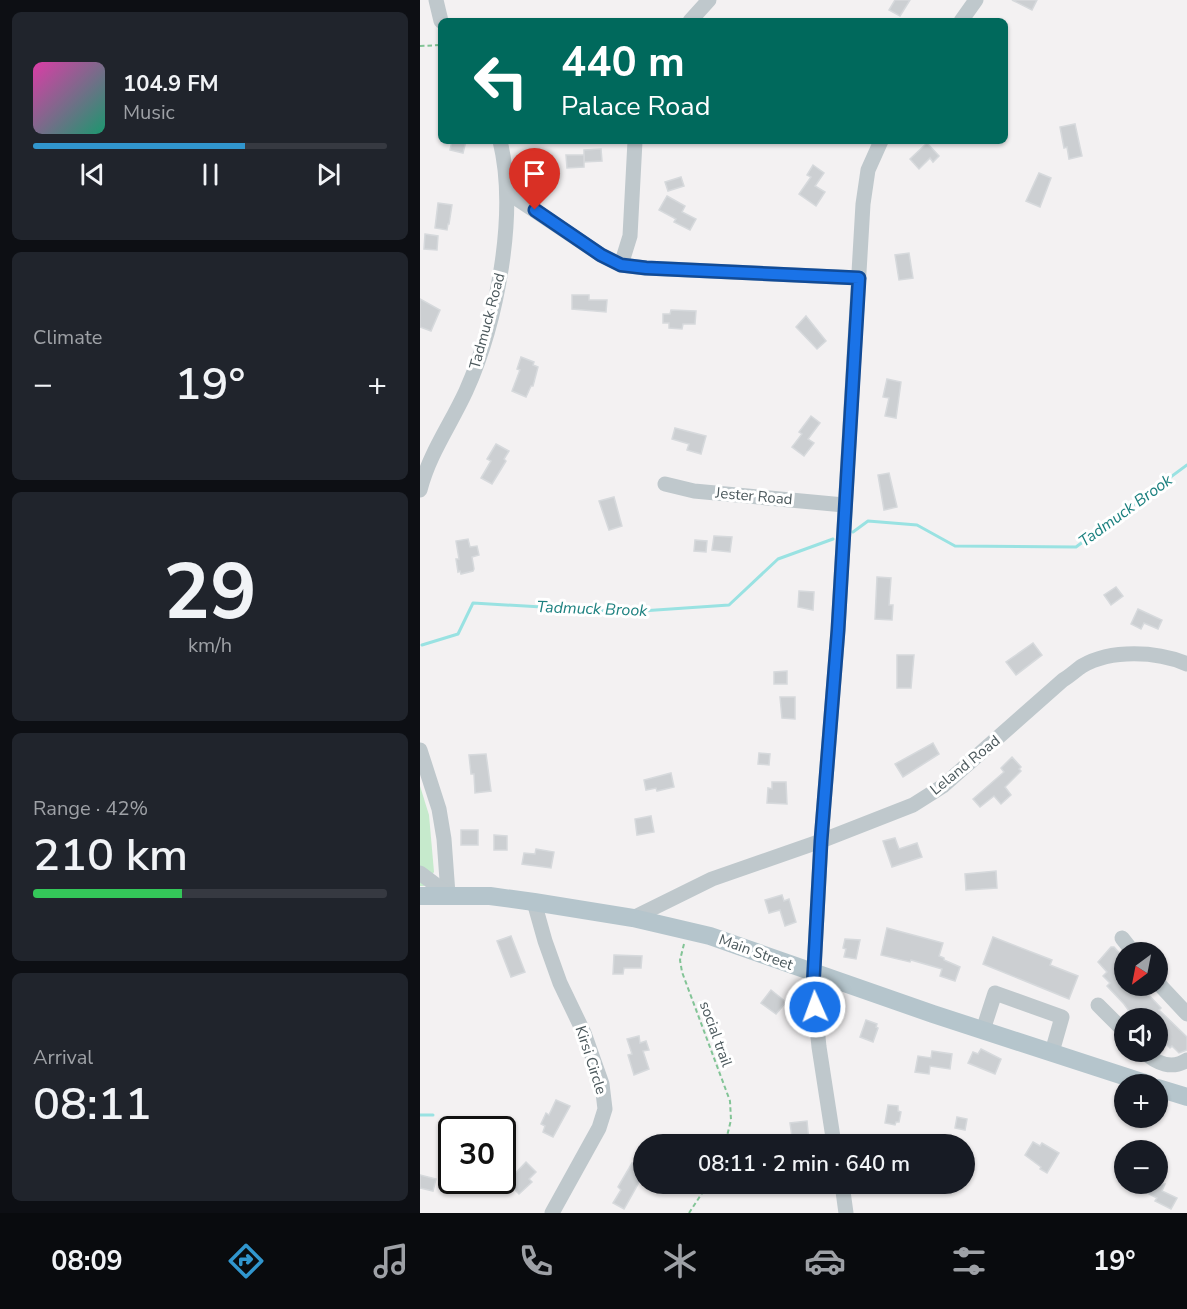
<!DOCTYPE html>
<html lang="en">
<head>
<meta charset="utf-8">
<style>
  :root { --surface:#171b24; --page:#20242c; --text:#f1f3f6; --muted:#9ea1a6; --line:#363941; --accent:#3196ce }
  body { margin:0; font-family:"Nunito Sans",sans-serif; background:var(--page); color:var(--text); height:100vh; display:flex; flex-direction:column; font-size:22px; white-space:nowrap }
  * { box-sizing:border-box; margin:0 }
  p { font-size:20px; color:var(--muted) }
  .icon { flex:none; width:33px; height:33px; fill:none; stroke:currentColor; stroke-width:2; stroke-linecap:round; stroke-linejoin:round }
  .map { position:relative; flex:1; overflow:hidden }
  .panel { display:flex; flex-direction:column; gap:12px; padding:12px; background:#0d0f14; width:420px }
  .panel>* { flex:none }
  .banner { position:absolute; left:18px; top:18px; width:570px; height:126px; border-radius:9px; box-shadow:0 2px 4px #0004; background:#00695c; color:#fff; overflow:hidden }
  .needle { width:39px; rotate:212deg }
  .controls { position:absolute; left:694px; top:942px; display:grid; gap:12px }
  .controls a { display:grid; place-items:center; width:54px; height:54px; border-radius:50%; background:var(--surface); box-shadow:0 2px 4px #0004; font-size:30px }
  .speed { position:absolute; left:18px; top:1116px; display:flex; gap:12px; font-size:30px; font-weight:700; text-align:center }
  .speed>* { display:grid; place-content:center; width:78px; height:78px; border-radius:50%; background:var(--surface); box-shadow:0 2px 4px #0004; line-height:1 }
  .speed .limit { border:3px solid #111; border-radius:9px; background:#fff; color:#111 }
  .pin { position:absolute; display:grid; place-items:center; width:51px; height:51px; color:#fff; margin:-62px -26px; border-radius:50% 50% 50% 0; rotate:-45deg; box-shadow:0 0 6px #0007 }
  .pin .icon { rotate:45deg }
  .me { position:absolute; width:66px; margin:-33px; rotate:358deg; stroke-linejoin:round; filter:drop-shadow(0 0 4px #0008) }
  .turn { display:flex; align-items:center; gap:21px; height:126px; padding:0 24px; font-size:27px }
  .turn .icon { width:78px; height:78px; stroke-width:2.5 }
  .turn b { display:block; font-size:42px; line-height:51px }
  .big { font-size:45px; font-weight:600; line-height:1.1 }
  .panel .widget { flex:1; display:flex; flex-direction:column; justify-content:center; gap:9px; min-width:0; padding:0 21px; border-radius:9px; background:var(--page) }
  .panel .dial { align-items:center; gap:0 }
  .dial b { font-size:78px; line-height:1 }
  .song { display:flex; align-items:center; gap:18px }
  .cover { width:72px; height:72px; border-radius:9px; background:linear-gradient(135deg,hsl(320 70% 55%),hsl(160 70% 35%)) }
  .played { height:6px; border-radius:3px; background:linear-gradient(90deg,var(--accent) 60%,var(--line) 60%) }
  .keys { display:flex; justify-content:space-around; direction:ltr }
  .heat { display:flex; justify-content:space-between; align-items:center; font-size:33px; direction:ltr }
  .charge { height:9px; border-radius:4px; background:linear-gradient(90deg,#34c759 42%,var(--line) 0) }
  .trip { position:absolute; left:213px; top:1134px; width:342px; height:60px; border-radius:30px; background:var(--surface); box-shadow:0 2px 4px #0004; font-weight:600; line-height:60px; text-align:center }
  .tab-bar { display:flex; height:96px; justify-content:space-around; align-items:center; background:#090b0e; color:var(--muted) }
  .tab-bar .icon { width:42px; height:42px }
  .tab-bar .selected { color:var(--accent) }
  .tab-bar b { font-size:27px; color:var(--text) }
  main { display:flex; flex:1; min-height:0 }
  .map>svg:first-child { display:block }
</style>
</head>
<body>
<main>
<section class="panel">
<div class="widget">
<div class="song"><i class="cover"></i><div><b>104.9 FM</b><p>Music</p></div></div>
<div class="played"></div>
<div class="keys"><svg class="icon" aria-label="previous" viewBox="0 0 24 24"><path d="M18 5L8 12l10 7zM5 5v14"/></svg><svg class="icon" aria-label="pause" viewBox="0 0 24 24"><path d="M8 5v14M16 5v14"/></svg><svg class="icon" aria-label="next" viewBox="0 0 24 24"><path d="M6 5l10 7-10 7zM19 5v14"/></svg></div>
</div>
<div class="widget"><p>Climate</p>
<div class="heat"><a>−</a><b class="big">19°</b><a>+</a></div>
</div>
<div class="widget dial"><b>29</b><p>km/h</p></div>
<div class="widget"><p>Range · 42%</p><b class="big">210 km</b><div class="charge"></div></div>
<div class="widget"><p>Arrival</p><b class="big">08:11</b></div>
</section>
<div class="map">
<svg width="767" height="1213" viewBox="0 0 767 1213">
  <rect width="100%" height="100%" fill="#f3f1f2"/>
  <path fill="#c6eacc" d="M0 786 9 815 14 872 4 886H0Z"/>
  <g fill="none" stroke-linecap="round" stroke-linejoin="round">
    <g stroke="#99e2e2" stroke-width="3">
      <path d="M433 532 448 521 497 525 535 546 656 547 767 465"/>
      <path d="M2 645 38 634 53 603 207 612 309 605 358 559 413 539"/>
      <path d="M0 1115H13"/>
    </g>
  </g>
  <g fill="#cccfd2" stroke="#d6d9dc" stroke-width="1.5">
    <path d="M475 0H490L480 16 469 10Z"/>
    <path d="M592 0H617L612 10Z"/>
    <path d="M655 124 662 156 649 159 647 147 644 148 640 127Z"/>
    <path d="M32 141H46L43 153 30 150Z"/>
    <path d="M507 143 519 156 513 162 510 158 499 169 490 159Z"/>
    <path d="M181 149 182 161 164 162V150Z"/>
    <path d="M146 155H164V167L147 168Z"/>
    <path d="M393 165 404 173 395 186 405 192 396 206 379 194 391 177 387 175Z"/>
    <path d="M619 173 631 178 620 207 606 201Z"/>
    <path d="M261 177 264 186 248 191 245 182Z"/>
    <path d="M247 196 265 206 262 212 276 219 270 230 254 222 256 219 239 210Z"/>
    <path d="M18 203 32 205 29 224H28L27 230 15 228Z"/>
    <path d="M5 234 18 236 17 250 4 249Z"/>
    <path d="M489 253 493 278 479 280 475 255Z"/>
    <path d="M152 295H169V300H187L186 312 152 309Z"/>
    <path d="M0 299 20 310 11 331 0 327Z"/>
    <path d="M251 310 276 311 275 324H263L262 329 249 328V323H243V314H250Z"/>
    <path d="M386 316 406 341 397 349 376 327Z"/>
    <path d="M101 357 114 362 113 365 118 367 113 386H111L106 397 92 391 100 370 97 369Z"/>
    <path d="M467 379 481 382 476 418 465 416 469 398 463 397Z"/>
    <path d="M391 416 400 423 388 439 394 443 384 456 372 447 382 434 379 432Z"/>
    <path d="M255 428 286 436 281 454 267 450 269 444 252 439Z"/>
    <path d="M76 444 89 451 84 459 86 461 72 484 61 478 71 461 67 459Z"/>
    <path d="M469 473 477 507 464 510 458 475Z"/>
    <path d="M194 497 202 526 189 530 179 501Z"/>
    <path d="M294 536 312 537 310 552 292 550Z"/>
    <path d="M48 539 50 547 57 546 59 555 52 557 54 569 53 571 41 574 40 571 38 572 36 559H39L36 541Z"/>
    <path d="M275 540 287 541 286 552 274 551Z"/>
    <path d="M457 577 471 578 469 605H473L472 620 455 619Z"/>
    <path d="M696 587 703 596 691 605 684 595Z"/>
    <path d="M379 591 394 592 393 610 378 607Z"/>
    <path d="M718 609 742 620 738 629 724 623 721 629 711 624Z"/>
    <path d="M613 643 622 655 596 675 586 662Z"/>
    <path d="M477 655H494L491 688H477Z"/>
    <path d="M367 671V684H354V672Z"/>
    <path d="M360 697H375V719L362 718Z"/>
    <path d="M513 743 519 754 483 777 475 764Z"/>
    <path d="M339 753 350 754 349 765 338 764Z"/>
    <path d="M66 754 71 791 55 793 54 774H51L49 755Z"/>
    <path d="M592 757 601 767 599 769 601 771 585 787 591 795 581 804 574 796 560 807 553 799 584 772 581 768Z"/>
    <path d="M251 773 254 787 237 791 236 788 226 790 224 780Z"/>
    <path d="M352 782H366L367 804 347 803 348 788 352 789Z"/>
    <path d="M231 816 234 832 217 835 215 819Z"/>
    <rect x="41" y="830" width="17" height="15"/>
    <path d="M74 835 87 836V850H74Z"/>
    <path d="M475 838 479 849 497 843 502 857 472 867 463 841Z"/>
    <path d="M116 849 134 852 131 868 102 864 104 853 115 854Z"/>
    <path d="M576 871 577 888 546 890 545 874Z"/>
    <path d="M362 895 364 901 369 899 376 922 365 926 360 910 349 913 345 900Z"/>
    <path d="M467 928 523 943 519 956 524 958V960L540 967 535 981 520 976 522 969 491 960 490 962 461 955Z"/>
    <path d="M91 936 105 972 91 977 77 941Z"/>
    <path d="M573 937 632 960 630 965 658 976 649 999 563 964Z"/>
    <path d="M425 939 440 940 436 959 424 957 426 949 423 948Z"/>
    <path d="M691 947H694L704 958 698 964 705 971V986H717L720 989 722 988 741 1008 739 1010 767 1037V1050L759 1053 752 1046 750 1048 743 1041 738 1046V1018H713L707 1013 709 1011 704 1004 687 986 690 983 683 976 687 972 678 962Z"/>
    <path d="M194 955 222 956 221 968H204L203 974H193Z"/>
    <path d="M351 990 366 1002 356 1014 341 1003Z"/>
    <path d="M446 1020 457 1024 456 1027 458 1028 453 1042 440 1037Z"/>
    <path d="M219 1036 220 1043 226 1041 229 1050 223 1051 229 1069 214 1075 208 1055 212 1054 207 1039Z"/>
    <path d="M561 1049 581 1059 575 1074 548 1063 553 1052 558 1054Z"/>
    <path d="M512 1051 532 1054 530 1069 510 1066 509 1074 495 1072 498 1056 511 1058Z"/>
    <path d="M136 1100 150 1106 133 1137 123 1132 125 1126 121 1124 126 1113 129 1115Z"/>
    <path d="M468 1105 478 1106V1111L481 1112 479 1122H476L475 1125 465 1123Z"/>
    <path d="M537 1117 547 1119 545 1130 535 1128Z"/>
    <path d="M387 1121 389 1142 386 1143V1144H373L370 1123Z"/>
    <path d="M613 1142 620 1146 622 1143 639 1153 627 1173 620 1169 621 1167 605 1155Z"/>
    <path d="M106 1162 116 1172 109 1179 112 1182 99 1194 87 1182Z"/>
    <path d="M212 1163 220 1168 217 1174 222 1177 204 1209 193 1203 201 1190 198 1187Z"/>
    <path d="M0 1175 16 1179 13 1191 0 1188Z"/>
    <path d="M724 1184H745L742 1191 757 1198 751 1209 735 1201 737 1198 721 1190Z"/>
  </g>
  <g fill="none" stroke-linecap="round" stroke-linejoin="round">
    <g stroke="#82c496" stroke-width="2" stroke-dasharray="4.5 3" stroke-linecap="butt">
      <path d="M0 46 21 45"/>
      <path d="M264 944 260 960 262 972 310 1101 311 1120 305 1144"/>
      <path d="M269 1213 288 1184"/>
    </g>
    <g stroke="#bfc8cc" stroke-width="15">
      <path d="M16 0 21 21"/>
      <path d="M270 21 289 0"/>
      <path d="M541 21 556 0"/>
      <path d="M87 192 181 255 201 265 226 268 439 278"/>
      <path d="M201 265 210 236 215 141"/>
      <path d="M245 484 274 491 424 505"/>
      <path d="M0 490C9 454 31 424 46 391 77 322 98 214 80 141"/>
      <path d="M0 750 19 809 24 839 28 894"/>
      <path d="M0 873 28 894"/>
      <path d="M114 902 125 941 140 983 164 1033 182 1084 185 1109 179 1128 132 1213"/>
      <path d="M213 918 292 879 401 841 493 805 523 786 643 680C650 676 656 670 662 666 691 649 737 651 767 664"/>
      <path d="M702 938 713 952"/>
      <path d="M738 983 767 1014"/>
      <path d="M678 1005 705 1032"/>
      <path d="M563 1030 575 993 642 1017 632 1052"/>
      <path d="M724 1052C736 1063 752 1070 767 1060"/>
      <path d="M414 1144 399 1047 393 988 401 841 418 630 443 204 448 170 461 141"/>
      <path d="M422 1184 426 1213"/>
    </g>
    <g stroke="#b5c5cc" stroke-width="18">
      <path d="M0 896H70L114 902 213 918 290 936 513 1014 728 1084"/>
      <path d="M738 1088 767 1097"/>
    </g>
  </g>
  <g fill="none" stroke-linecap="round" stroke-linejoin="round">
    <g stroke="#114b97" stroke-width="15">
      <path id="route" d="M115 210 181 255 201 265 226 268 439 278 418 630 401 841 393 988 395 1007"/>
    </g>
    <use href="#route" stroke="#1a73e8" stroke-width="10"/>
  </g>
  <g text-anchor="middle" stroke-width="6" stroke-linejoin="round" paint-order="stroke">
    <g font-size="15" fill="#4b585c" stroke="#fff">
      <text transform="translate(67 321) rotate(-75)" y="5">Tadmuck Road</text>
      <text transform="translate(334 496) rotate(5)" y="5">Jester Road</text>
      <text transform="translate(545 765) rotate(-39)" y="5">Leland Road</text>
      <text transform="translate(336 952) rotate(20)" y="5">Main Street</text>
      <text transform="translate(296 1034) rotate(70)" y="5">social trail</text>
      <text transform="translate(171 1060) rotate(72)" y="5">Kirsi Circle</text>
    </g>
    <g font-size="16" font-style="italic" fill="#1c807f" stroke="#fff">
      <text transform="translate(705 510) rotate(-36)" y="6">Tadmuck Brook</text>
      <text transform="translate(172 608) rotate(2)" y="6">Tadmuck Brook</text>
    </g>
  </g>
</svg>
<div class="controls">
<a><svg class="needle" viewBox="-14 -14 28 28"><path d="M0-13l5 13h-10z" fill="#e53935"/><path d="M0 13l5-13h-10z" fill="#9ea1a6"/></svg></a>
<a><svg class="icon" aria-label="sound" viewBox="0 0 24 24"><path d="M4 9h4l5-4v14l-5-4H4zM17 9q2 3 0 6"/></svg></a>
<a>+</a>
<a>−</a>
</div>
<div class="speed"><div class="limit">30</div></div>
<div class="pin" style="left:115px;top:210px;background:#d93025"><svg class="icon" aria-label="arrive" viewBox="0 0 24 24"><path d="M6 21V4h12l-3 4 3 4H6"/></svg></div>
<svg class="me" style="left:395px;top:1007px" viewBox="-20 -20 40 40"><circle r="17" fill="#1a73e8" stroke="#fff" stroke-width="3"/><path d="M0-11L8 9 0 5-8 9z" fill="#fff"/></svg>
<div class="trip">08:11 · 2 min · 640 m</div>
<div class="banner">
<div class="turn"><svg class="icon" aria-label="left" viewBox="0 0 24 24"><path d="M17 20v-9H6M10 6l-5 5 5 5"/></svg><div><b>440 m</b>Palace Road</div></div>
</div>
</div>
</main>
<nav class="tab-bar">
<b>08:09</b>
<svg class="icon selected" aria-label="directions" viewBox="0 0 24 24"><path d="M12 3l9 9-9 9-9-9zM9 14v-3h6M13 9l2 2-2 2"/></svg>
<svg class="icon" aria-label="music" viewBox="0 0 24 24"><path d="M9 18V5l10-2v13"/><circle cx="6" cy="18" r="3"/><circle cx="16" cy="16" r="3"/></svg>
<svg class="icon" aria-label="phone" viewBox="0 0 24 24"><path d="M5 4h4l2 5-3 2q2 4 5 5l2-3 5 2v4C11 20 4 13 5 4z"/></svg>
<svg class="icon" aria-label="climate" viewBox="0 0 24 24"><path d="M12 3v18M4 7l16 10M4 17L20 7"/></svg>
<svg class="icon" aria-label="car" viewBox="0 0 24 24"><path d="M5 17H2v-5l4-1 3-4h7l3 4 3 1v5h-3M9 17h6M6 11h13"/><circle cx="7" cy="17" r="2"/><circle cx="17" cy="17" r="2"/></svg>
<svg class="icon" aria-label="filters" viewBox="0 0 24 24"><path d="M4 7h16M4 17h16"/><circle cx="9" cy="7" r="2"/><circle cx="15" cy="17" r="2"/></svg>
<b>19°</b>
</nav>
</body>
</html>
